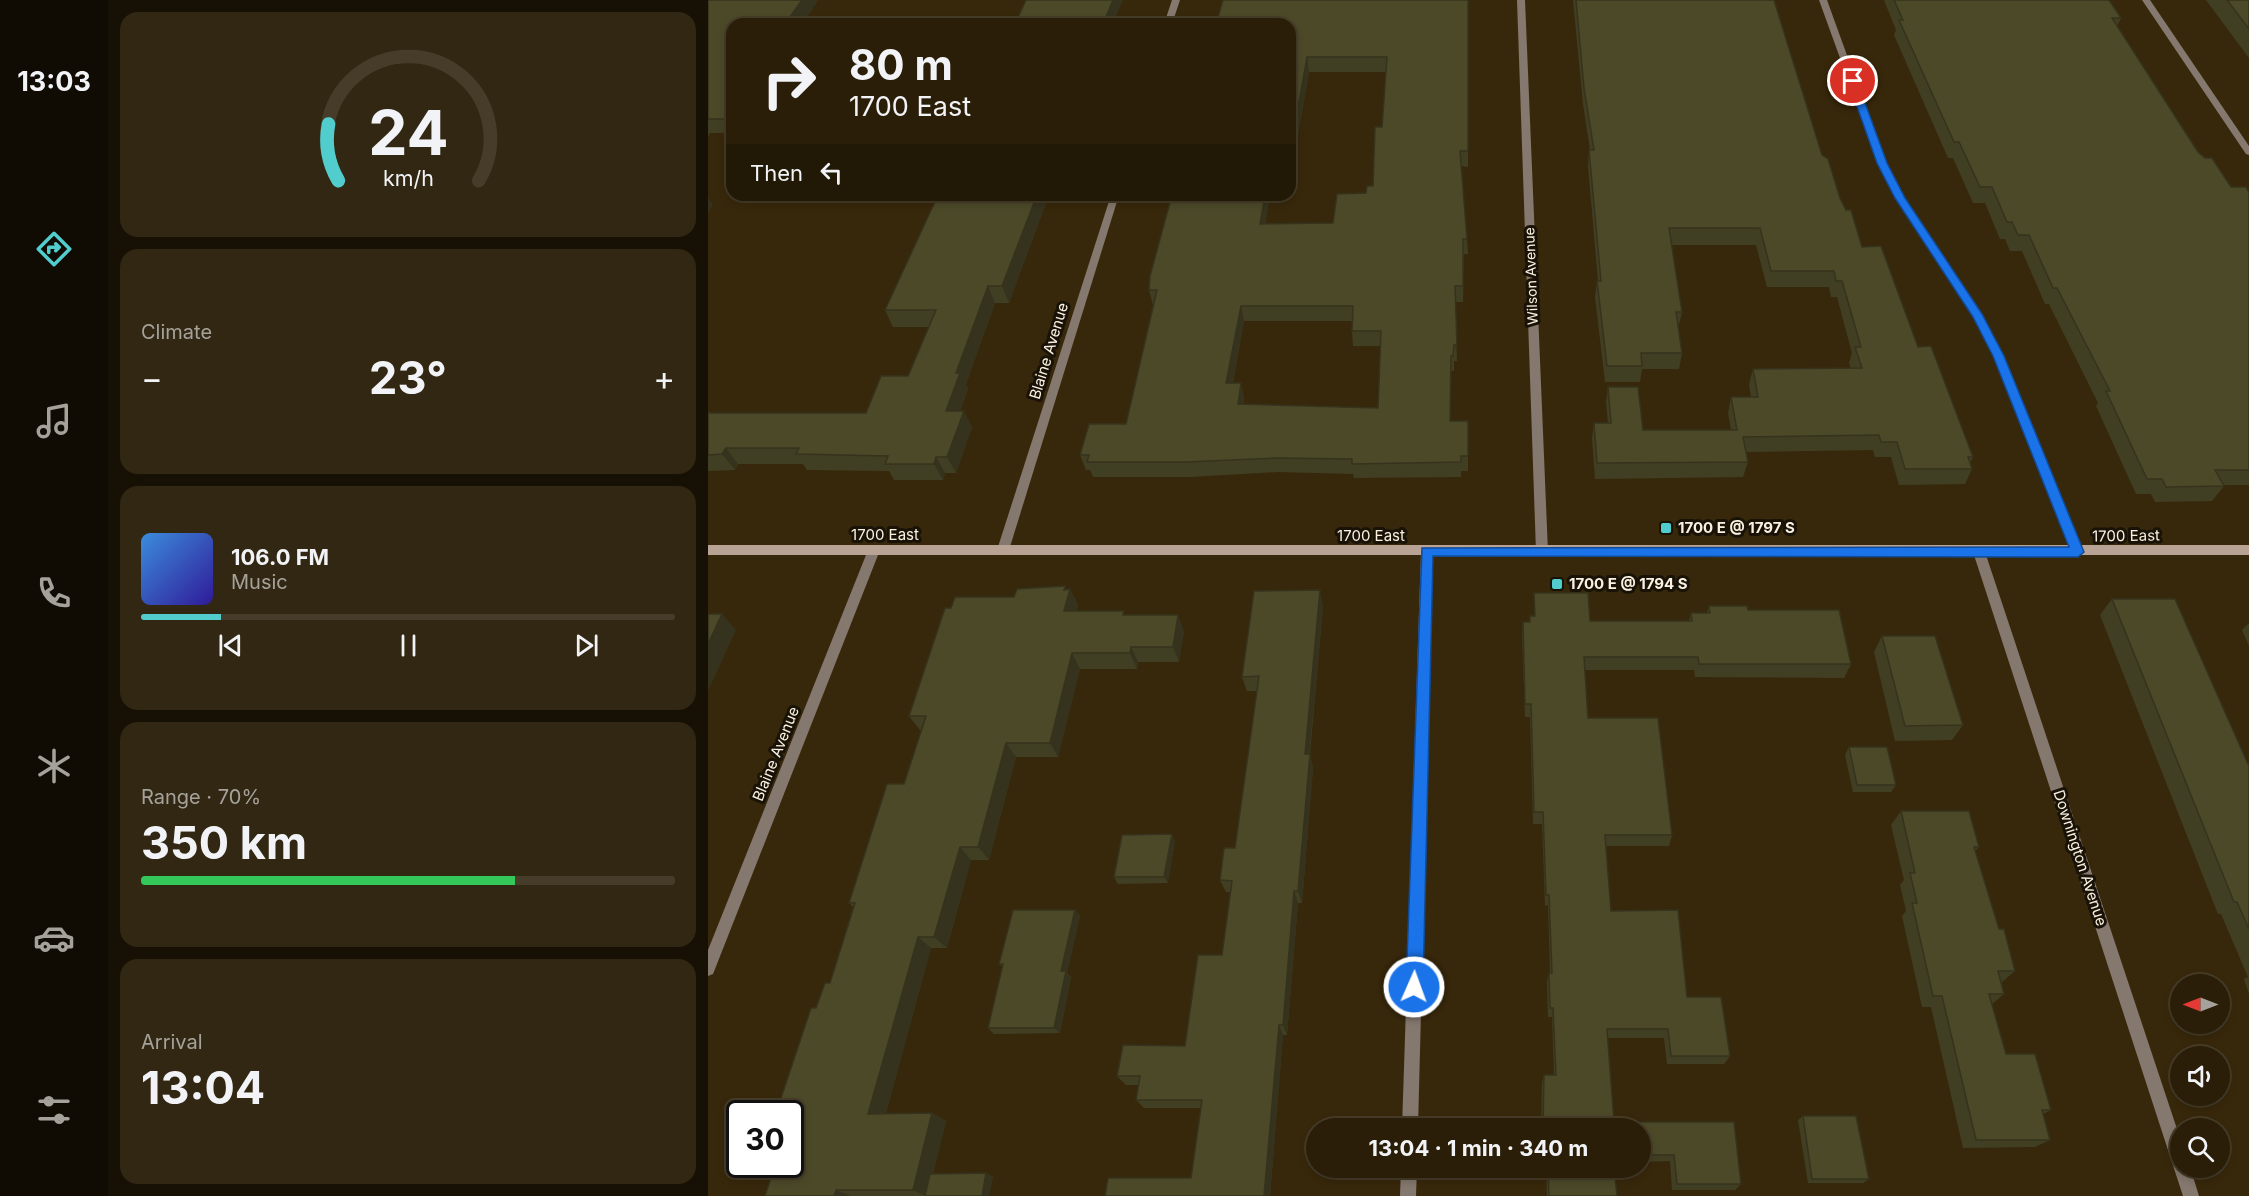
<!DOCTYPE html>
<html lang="en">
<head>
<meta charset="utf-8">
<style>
  :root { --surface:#2a1e08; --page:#322712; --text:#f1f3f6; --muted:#a5a29c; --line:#463c29; --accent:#52cdce }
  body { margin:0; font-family:Inter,sans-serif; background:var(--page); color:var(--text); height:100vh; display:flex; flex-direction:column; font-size:22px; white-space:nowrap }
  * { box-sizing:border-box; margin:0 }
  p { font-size:20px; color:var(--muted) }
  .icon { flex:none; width:33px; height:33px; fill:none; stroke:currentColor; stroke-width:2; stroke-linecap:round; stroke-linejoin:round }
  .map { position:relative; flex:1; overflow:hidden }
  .details { display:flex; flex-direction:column; gap:12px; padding:12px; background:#171004; width:600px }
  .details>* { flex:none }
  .banner { position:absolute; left:18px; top:18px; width:570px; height:183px; border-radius:18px; box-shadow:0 3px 9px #0003,0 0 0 2px var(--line); background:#2a1e08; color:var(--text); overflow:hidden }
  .needle { width:39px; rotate:270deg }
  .fabs { position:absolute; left:1462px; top:974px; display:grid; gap:12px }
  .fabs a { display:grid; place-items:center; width:60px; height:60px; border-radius:50%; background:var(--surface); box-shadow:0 3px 9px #0003,0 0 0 2px var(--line); font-size:30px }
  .speed { position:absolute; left:18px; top:1100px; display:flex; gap:12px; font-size:30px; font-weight:700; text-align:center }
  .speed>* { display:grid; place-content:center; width:78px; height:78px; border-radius:50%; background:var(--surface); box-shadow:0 3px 9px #0003,0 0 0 2px var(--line); line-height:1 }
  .speed .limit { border:3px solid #111; border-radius:9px; background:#fff; color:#111 }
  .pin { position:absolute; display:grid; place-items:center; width:51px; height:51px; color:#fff; margin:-26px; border:3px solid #fff; border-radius:50%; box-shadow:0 2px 6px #0007 }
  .me { position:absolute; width:66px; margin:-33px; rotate:2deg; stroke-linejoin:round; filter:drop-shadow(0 0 4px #0008) }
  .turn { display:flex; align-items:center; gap:21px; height:126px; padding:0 24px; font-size:27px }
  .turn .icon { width:78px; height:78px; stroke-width:2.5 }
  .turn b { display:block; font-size:42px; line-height:51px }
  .then { display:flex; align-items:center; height:57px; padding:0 24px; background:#0003; gap:12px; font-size:22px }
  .big { font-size:45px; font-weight:700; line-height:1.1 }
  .details .tile { flex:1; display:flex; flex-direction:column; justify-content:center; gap:9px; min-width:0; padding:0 21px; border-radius:18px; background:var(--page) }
  .details .dial { align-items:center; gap:0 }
  .dial svg { height:156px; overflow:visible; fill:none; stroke:var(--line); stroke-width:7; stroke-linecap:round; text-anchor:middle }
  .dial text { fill:var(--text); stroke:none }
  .song { display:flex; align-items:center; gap:18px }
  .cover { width:72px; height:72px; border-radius:9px; background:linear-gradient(135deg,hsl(210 70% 55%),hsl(250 70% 35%)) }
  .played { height:6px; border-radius:3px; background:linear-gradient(90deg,var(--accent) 15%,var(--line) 15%) }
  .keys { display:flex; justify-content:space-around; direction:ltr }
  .heat { display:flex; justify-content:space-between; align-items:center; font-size:33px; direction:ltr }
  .charge { height:9px; border-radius:4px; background:linear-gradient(90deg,#34c759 70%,var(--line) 0) }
  .trip { position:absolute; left:598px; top:1118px; width:345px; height:60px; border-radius:30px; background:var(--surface); box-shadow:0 3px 9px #0003,0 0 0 2px var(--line); font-weight:700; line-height:60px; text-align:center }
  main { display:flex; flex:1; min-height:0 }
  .tab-bar { display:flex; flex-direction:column; width:108px; justify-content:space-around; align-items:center; background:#110c03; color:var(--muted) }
  .tab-bar .icon { width:42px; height:42px }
  .tab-bar .active { color:var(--accent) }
  .tab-bar b { font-size:27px; color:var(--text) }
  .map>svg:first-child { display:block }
</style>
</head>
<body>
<main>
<nav class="tab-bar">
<b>13:03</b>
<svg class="icon active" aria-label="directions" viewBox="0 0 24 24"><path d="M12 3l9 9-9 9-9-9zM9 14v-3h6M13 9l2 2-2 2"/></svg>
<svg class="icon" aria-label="music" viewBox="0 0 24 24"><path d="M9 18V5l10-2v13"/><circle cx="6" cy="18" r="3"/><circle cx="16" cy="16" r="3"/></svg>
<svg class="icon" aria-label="phone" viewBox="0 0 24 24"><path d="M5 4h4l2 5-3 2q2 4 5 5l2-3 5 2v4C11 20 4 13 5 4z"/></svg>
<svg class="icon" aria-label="climate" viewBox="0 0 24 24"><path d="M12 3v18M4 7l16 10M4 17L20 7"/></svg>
<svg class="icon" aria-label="car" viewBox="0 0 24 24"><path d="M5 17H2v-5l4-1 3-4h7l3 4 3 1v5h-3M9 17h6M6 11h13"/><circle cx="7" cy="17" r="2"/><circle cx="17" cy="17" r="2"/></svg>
<svg class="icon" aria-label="filters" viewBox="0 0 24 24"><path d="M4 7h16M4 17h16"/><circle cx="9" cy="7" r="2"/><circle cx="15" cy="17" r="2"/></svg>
</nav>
<section class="details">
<div class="tile dial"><svg viewBox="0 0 100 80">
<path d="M14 69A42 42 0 1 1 86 69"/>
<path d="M14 69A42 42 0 0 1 9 40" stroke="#52cdce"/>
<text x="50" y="56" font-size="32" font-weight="700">24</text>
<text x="50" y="72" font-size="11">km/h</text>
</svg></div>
<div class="tile"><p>Climate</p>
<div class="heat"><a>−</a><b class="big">23°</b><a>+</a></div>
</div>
<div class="tile">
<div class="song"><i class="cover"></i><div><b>106.0 FM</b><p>Music</p></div></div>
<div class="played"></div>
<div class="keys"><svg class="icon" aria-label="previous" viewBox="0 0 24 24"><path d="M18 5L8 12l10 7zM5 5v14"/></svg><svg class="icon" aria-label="pause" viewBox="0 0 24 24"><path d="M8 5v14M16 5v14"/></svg><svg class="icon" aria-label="next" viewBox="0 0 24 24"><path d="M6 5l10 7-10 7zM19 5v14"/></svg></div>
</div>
<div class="tile"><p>Range · 70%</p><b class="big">350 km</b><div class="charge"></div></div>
<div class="tile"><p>Arrival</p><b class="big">13:04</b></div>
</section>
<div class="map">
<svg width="1541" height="1196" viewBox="0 0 1541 1196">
  <rect width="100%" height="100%" fill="#38280b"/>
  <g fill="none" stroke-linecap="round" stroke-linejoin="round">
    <g fill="#85786e" fill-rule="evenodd">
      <path d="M464 0H472L464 24H456Z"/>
      <path d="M809 0H817L840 552 834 557 828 552Z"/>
      <path d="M1111 0H1119L1178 163 1196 198 1273 315 1295 355 1376 552 1374 555H1366L1364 552 1285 355 1265 317 1188 198 1170 163Z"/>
      <path d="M1434 0H1442L1541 146V155L1538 154Z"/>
      <path d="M403 195H411L301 550 295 555 289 550Z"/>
      <path d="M166 545 172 550 7 969 5 974 0 976V950L160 550Z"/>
      <path d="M719 546 725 551 710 1128H694L713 551Z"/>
      <path d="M1271 547 1277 552 1473 1141V1167H1482L1491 1196H1475L1265 552Z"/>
      <path d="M693 1167H709L708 1196H692Z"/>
    </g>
    <rect fill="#b9a394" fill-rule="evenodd" x="0" y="545" width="1541" height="10"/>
  </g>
  <g fill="#413f23" fill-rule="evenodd">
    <path d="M0 0H110L94 24H24V133H2L0 137Z"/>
    <path d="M760 0V167L753 166 759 239 760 254H756L755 302H747L749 361H746V371H743L742 421H760V471H753V477L646 478 645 474 570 472 482 477H385L382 470H378L372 455 418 424 445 305 441 290 562 195 557 224 625 223 658 193 665 186 674 127 678 72H601L588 146H582V24ZM536 321H644V331L645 346H673L670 408 535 404 536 398 533 383H525Z"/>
    <path d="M865 0H1066L1114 155 1132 198 1154 247 1210 347 1265 457 1262 463 1264 469 1257 484 1191 485 1183 457H1167L1165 450 1038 452 1040 462 1035 477 887 479 884 438 886 423H900L898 402 900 387 935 430H1023L1020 413 1023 397H1043L1041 385 1045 369H1143L1141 363 1144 353 1129 297H1123L1121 287H1059L1048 245H963L974 312 970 328 974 353 971 369H934L932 382H897L887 297 889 281H890L880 166 881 150H882L875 104Z"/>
    <path d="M1176 0H1401L1413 18 1409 26 1490 152 1523 187 1541 192V485H1515L1516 486 1504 501 1447 502 1443 494H1428L1388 406 1390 403 1341 304H1337L1314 251H1302L1297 239H1292L1277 203H1265L1245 158H1240L1186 35 1188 30Z"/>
    <path d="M1498 0H1541V58Z"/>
    <path d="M341 195 301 303H287L258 384 260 389 252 411 264 427 248 473H237L235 480H186L181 471 99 470 95 464H30L27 470 0 471V413H158L200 376 221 327H185L177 310Z"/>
    <path d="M362 589 370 605 368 611 418 615 476 631 471 662H430L429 669H372L350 757H308L281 860H263L239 948H223L178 1113H224L238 1121 225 1174 278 1173 285 1177 281 1196H57L64 1174 49 1169 108 1008 122 983 145 907 141 903 196 784 214 730H212L201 716 243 608 306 597Z"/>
    <path d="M826 593H880L882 621H981L983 613H999L1001 606H1039L1040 610H1131L1143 664 1136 678 987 677 986 670H877L880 718H950L964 835 961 846H898L903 911 970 910 979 997H1013L1022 1056 1016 1064H959L956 1038H899L906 1122H1026L1033 1184 1027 1190H964L962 1161 933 1162V1128H833L834 1083 836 1075H846L844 1017H840L839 982 841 973H842L840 905 837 906 834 824H825L822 717H817L814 636 815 622H821L822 616H826Z"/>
    <path d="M1404 599 1540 764H1541V994L1536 979 1540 977 1513 914H1510L1392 615Z"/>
    <path d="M615 606 602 754 605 768 594 903H590L579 1035H575L562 1196H397L483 1178 493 1108H436L428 1100 431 1085H418L409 1076 477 1046 514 955 522 892H518L512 880 527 848 549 691H539L534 677Z"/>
    <path d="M1541 623V646L1534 630Z"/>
    <path d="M1174 636 1255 725 1244 740 1187 741 1166 652Z"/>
    <path d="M1141 747 1188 785 1183 792H1145L1137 755Z"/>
    <path d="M1193 811 1271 847 1267 851 1291 929 1307 971 1294 982H1293L1296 994 1284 1004 1298 1054 1343 1110 1335 1114 1342 1140 1327 1147 1255 1148 1223 1007H1214L1194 916 1198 911 1192 885 1196 880 1183 825Z"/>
    <path d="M467 841 460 883 410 884 406 877Z"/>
    <path d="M367 910 372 916 359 973 363 977 352 1033 286 1034 280 1028 295 967 291 964Z"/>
    <path d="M1095 1116 1161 1179 1155 1183H1100L1090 1120Z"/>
    <path d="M838 1167H906L909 1196H839Z"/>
  </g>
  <g fill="#35331d">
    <path d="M94 0H110L94 24H77Z"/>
    <path d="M405 0H415L405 24H395Z"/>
    <path d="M599 57 601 72 588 146 586 131Z"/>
    <path d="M329 195H341L301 303 294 286Z"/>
    <path d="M557 195H562L555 240 552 224Z"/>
    <path d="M0 197 5 205 0 213Z"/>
    <path d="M280 286 287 303 258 384 260 389 246 427 238 411 248 373Z"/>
    <path d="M533 306 536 321 522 398 518 383Z"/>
    <path d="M533 383 536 398 533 419 530 404Z"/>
    <path d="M256 411 264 427 248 473 239 457Z"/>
    <path d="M18 448 30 464 27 470 14 454Z"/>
    <path d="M228 457 237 473 235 480 226 464Z"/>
    <path d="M357 586 361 593 362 589 370 605 364 627 356 611V590Z"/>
    <path d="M612 590 615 606 600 768 597 754Z"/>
    <path d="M14 614 28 630 0 691V644Z"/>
    <path d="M470 615 476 631 471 662 465 647Z"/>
    <path d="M423 647 430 662 429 669 422 653Z"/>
    <path d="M364 653 372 669 350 757 342 743Z"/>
    <path d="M298 743 308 757 281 860 270 847Z"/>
    <path d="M602 754 605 768 594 903 590 891Z"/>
    <path d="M464 834 467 841 460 883 456 877Z"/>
    <path d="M252 847 263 860 239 948 226 937Z"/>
    <path d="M586 891 590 903 579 1035 575 1025Z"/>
    <path d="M367 910 372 916 359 973 363 977 352 1033 346 1028 353 971Z"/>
    <path d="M210 937 223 948 176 1121 160 1114Z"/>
    <path d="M571 1025 575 1035 562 1196H556Z"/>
    <path d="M224 1113 238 1121 220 1196H218L205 1190Z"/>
    <path d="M278 1173 285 1177 281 1196H274Z"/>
    <path d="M128 1190 143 1196H126Z"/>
  </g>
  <g fill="#4c4929" stroke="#35331d" stroke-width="1.5" fill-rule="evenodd">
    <path d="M0 0H94L77 24H24V119H0Z"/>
    <path d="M318 0H405L395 24H307Z"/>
    <path d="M515 0H760V151H752L759 239H755V286H747L749 345H746L745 356H743L742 421H760V456H753V462L644 464V459L567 458 478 462H379L381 455H372L381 424H418L449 290H441L442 276 464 195H557L552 224 625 223 629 194 658 193 659 186H665L667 127H674L679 57H599L586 131H582V24H508ZM533 306H645L644 331H673L670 408 530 404 533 383H518Z"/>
    <path d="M868 0H1066L1114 155 1120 159 1132 198 1138 210H1143L1154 247 1173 246 1210 347 1223 346 1265 457H1260L1264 469H1197L1189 442H1173L1171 435 1035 437 1040 462 889 463 886 423H903L900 387H930L935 430H1029L1023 397H1050L1045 369 1154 368 1147 347H1153L1134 281H1128L1126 271H1063L1052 228H961L974 312H968L974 353H933L934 366H899L889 281H893L881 150H886L876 88Z"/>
    <path d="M1186 0H1401L1413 18H1404L1490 152 1497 158H1504L1523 187H1538L1541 192V470H1507L1516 486 1458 487 1454 479H1439L1398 391H1402L1349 288H1345L1321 235H1310L1304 222H1299L1284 187H1272L1251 142H1246L1191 20H1195Z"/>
    <path d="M1519 0H1541V29Z"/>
    <path d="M230 195H329L294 286H280L248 373H252L238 411H256L239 457H228L226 464H177L180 456 88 454 91 448H18L14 454 0 455V413H158L173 376H200L228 310H177Z"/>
    <path d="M357 586 356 590 362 589 356 611H416L415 615H470L465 647H423L422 653H364L342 743H298L270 847H252L226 937H210L160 1114 224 1113 205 1190H128L126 1196H57L66 1169H49L51 1164H82V1113H68L103 1008H108L117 983H122L147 903H141L179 784H196L218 716H201L237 608H243L247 597H306L309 589Z"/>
    <path d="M612 590 597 754H602L590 891H586L575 1025H571L556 1196H397L400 1178H483L494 1100H428L432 1076H409L415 1045 477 1046 490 955H514L524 881 512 880 516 848H527L551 676 534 677 546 591Z"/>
    <path d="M826 593H880L882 621H984L983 613H1002L1001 606H1039L1040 610H1131L1143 664H991L990 657H876L880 718H950L964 835H897L903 911 970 910 979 997H1013L1022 1056H963L960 1029H899L906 1122H1026L1033 1184H969L966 1155H933V1128H835L836 1075H848L845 1008H842L841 973H844L841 895H838L835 812H826L823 704H817L815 622H822V616H827Z"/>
    <path d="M1404 599H1467L1540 764H1541V929L1529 902H1526Z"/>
    <path d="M0 614H14L0 644Z"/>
    <path d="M1174 636H1227L1255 725 1197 726Z"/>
    <path d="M1141 747H1179L1188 785H1149Z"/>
    <path d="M1193 811H1261L1271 847H1266L1291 929H1296L1307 971H1290L1296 994H1281L1298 1054H1327L1343 1110H1334L1342 1140H1268L1234 996H1225L1204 903H1209L1202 873H1207Z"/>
    <path d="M464 834 456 877H406L414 835Z"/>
    <path d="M305 910H367L353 971H358L346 1028H280L295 964H291Z"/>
    <path d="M1095 1116H1148L1161 1179H1104Z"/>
    <path d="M840 1167H906L909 1196H841Z"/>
    <path d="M278 1173 274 1196H217L222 1174Z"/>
  </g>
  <path fill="#1a73e8" stroke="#114b97" stroke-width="1.5" d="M1145 79 1149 81 1179 163 1197 198 1274 314 1296 356 1376 552 1370 557 725 556 715 987 712 993 706 996 700 993 698 987 714 548 1361 547 1285 356 1265 317 1187 198 1169 163 1140 81Z"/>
  <g fill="#52cdce" stroke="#191207" stroke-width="2">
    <rect x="952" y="522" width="12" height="12" rx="3"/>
    <rect x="843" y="578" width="12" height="12" rx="3"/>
  </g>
  <g text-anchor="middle" stroke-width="6" stroke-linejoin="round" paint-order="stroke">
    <g font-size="14" fill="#fbf1e1" stroke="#191207">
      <text transform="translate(823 276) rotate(-92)" y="5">Wilson Avenue</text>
    </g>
    <g font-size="15" fill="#fbf1e1" stroke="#191207">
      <text transform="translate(341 351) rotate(-73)" y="5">Blaine Avenue</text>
      <text x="177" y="540">1700 East</text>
      <text x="663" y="541">1700 East</text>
      <text transform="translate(1418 536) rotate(-1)" y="5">1700 East</text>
      <text transform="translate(68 754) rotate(-68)" y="5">Blaine Avenue</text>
      <text transform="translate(1372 858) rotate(72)" y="5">Downington Avenue</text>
    </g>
    <g font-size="15" font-weight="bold" fill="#fbf1e1" stroke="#191207" text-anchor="start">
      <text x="970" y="533">1700 E @ 1797 S</text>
      <text x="861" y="589">1700 E @ 1794 S</text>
    </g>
  </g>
</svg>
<div class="fabs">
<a><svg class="needle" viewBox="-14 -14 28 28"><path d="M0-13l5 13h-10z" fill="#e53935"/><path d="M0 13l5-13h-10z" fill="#a5a29c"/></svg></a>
<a><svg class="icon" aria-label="sound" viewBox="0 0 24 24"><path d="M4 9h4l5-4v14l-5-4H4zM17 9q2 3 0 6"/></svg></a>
<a><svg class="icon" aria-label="search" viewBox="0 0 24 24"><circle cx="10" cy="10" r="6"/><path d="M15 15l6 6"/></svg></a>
</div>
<div class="speed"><div class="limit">30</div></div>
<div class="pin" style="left:1145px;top:81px;background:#d93025"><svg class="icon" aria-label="arrive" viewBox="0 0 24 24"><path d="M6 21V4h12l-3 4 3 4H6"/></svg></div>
<svg class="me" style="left:706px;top:987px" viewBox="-20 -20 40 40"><circle r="17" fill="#1a73e8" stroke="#fff" stroke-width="3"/><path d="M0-11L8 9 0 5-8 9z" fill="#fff"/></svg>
<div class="trip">13:04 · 1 min · 340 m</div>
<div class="banner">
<div class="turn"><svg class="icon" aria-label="right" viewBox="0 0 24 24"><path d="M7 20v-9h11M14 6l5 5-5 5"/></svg><div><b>80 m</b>1700 East</div></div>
<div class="then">Then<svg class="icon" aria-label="left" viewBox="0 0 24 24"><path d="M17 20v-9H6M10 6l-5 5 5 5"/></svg></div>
</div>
</div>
</main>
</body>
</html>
